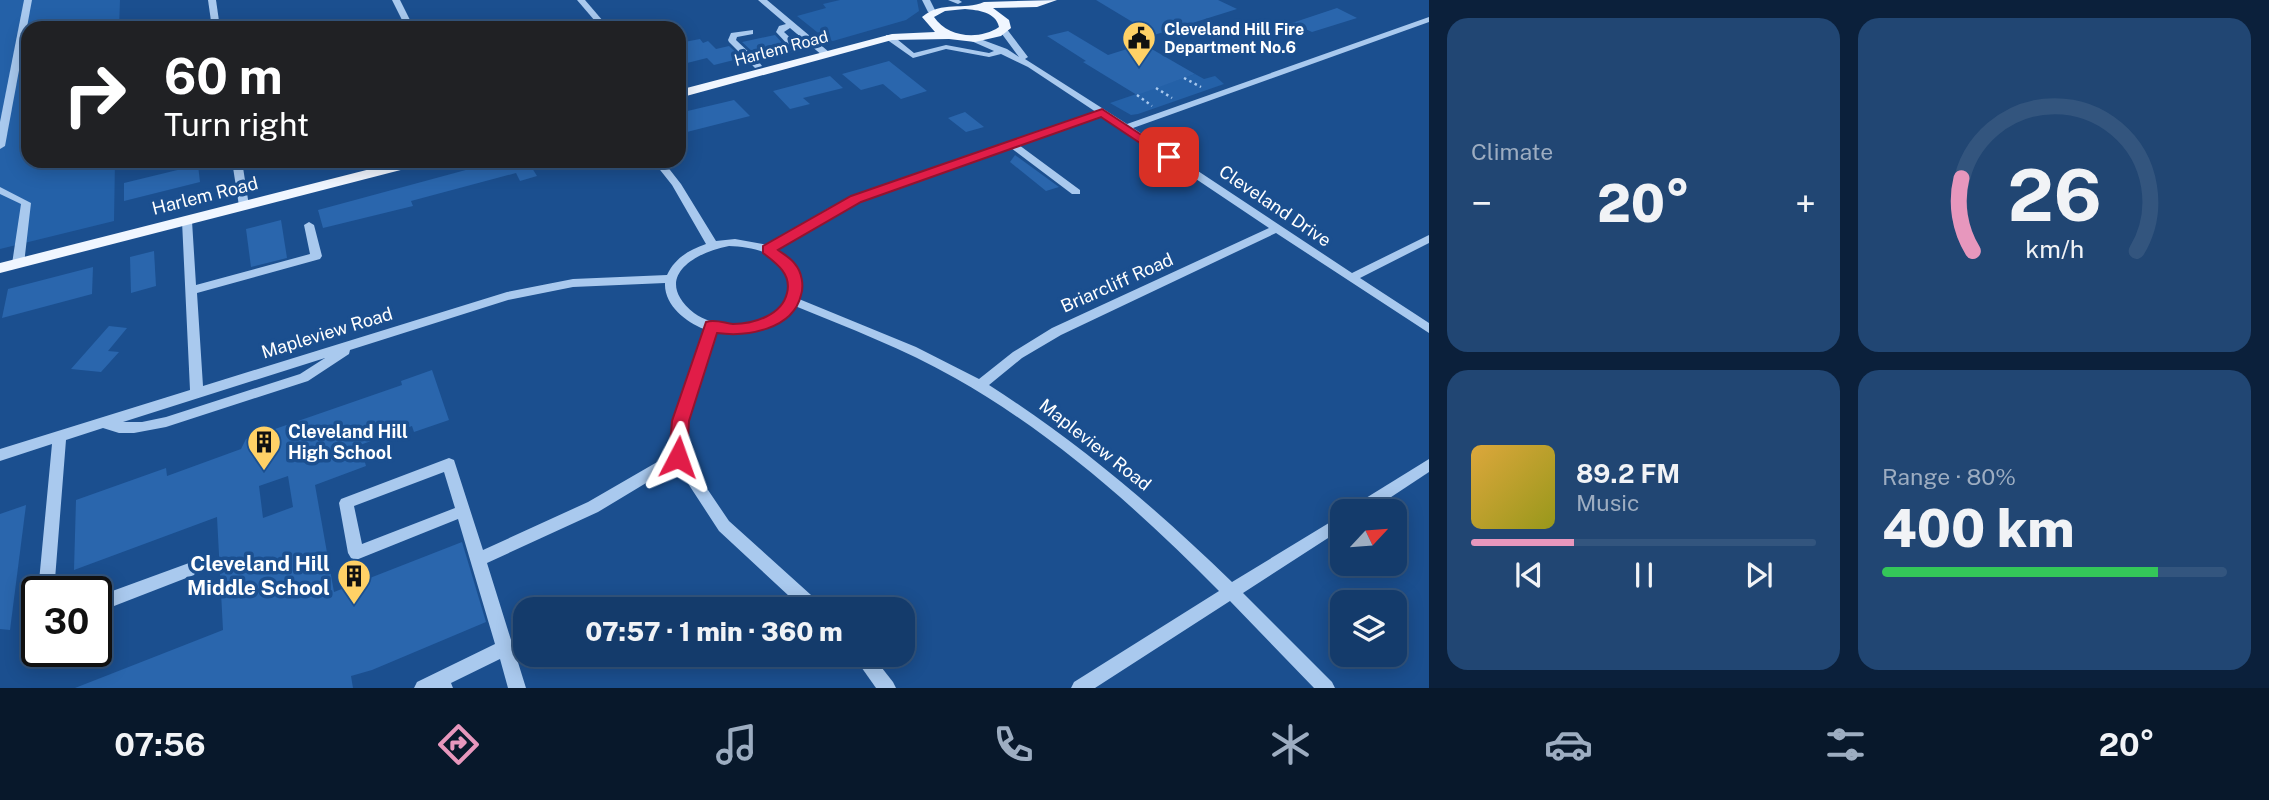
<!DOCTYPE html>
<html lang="en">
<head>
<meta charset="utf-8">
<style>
  :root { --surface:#143b6b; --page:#214673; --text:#f1f3f6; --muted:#9dadc1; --line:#33557e; --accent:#e797bd }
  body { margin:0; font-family:"Public Sans",sans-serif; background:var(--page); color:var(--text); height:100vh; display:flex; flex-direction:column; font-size:26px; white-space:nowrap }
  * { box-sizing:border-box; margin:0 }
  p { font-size:23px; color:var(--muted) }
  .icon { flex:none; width:38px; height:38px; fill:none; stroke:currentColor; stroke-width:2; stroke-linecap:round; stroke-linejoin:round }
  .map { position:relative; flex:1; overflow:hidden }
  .sheet { display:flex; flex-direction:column; gap:18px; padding:18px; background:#0b203b; width:840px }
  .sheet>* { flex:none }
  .hud { position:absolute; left:21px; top:21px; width:665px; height:147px; border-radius:21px; box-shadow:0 4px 18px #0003,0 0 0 2px var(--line); background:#202124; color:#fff; overflow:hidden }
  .needle { width:46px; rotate:64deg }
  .buttons { position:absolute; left:1330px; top:499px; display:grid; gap:14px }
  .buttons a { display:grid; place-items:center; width:77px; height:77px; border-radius:14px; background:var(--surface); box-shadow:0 4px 18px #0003,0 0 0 2px var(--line); font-size:35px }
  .speed { position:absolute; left:21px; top:576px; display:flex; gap:14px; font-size:35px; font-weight:700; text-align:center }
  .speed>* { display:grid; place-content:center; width:91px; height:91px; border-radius:50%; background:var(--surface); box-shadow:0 4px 18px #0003,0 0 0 2px var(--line); line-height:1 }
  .speed .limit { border:4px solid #111; border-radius:10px; background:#fff; color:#111 }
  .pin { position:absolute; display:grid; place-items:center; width:60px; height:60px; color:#fff; margin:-30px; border-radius:14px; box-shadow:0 4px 10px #0006 }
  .me { position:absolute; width:77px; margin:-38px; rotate:4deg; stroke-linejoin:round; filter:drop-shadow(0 0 5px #0008) }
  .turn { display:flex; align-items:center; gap:24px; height:147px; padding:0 28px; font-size:32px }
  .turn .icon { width:91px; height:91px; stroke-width:2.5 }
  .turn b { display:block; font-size:49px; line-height:60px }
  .big { font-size:52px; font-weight:800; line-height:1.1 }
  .sheet .tile { flex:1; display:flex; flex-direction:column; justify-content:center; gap:10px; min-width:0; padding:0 24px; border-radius:21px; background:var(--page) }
  .sheet .dial { align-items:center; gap:0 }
  .dial svg { height:182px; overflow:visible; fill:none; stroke:var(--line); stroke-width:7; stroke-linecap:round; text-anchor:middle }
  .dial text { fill:var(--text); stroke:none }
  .song { display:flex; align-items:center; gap:21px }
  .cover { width:84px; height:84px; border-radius:10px; background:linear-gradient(135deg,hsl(40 70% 55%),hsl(60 70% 35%)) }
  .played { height:7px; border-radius:4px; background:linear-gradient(90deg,var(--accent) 30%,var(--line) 30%) }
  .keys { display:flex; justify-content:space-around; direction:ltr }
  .heat { display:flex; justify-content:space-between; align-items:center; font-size:38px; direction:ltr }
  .charge { height:10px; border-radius:5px; background:linear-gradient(90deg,#34c759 80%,var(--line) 0) }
  .sheet .tiles { flex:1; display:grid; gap:18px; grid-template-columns:repeat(2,1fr) }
  .trip { position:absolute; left:513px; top:597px; width:402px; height:70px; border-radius:21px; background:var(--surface); box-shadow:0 4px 18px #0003,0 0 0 2px var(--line); font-weight:800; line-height:70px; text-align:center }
  .menu { display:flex; height:112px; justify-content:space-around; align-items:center; background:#08182b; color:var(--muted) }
  .menu .icon { width:49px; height:49px }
  .menu .active { color:var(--accent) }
  .menu b { font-size:32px; color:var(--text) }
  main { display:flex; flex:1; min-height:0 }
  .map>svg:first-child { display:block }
</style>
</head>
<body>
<main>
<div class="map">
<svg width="1429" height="688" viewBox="0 0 1429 688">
  <rect width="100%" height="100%" fill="#1b4f8f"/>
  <g fill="#2461a8">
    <path d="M0 0H120L119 28H28V161H115L114 221 0 249Z"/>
    <path d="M840 0H917L919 11 906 20 833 41 827 40 797 16 826 8 823 4Z"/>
    <path d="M1195 74 1204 79 1215 76 1224 84 1138 114 1131 115 1110 103Z"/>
  </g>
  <g fill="#2a66ad" fill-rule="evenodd">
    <path d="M1096 0H1218L1237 9 1154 35Z"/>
    <path d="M1337 8 1357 18 1312 32 1292 23Z"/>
    <path d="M1068 31 1108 55 1143 44 1195 74 1137 95 1083 62 1086 61 1047 36Z"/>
    <path d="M775 35 785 46 756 55 742 42Z"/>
    <path d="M700 39 703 43 708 41 716 49 729 46 742 58 714 65 707 58 679 65V43Z"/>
    <path d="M889 61 927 91 901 99 883 84 861 90 842 74Z"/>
    <path d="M830 76 843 88 803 98 810 104 790 109 773 91Z"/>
    <path d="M734 100 750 116 679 134V113Z"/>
    <path d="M965 112 984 127 966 132 948 118Z"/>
    <path d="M1015 155 1059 187 1046 191 1010 162Z"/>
    <path d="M499 161H542L543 165 532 168 537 176 520 181 516 173 411 201 413 206 323 228 318 210Z"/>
    <path d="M198 165 200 182 124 201V183Z"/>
    <path d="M281 220 287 258 251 267 246 229Z"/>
    <path d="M154 251 156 286 131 293 130 257Z"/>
    <path d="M93 267 92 294 2 318 8 289Z"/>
    <path d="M109 326 127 328 108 351 119 352 101 372 71 369Z"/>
    <path d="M432 370 449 420 414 432 412 426 360 445 366 466 315 485 334 592 462 542 486 622 372 670 351 676 353 688H75L223 630 217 517 74 570 76 500 166 468 167 476 241 449 246 439 402 385 401 381ZM288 476 293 507 263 518 259 486Z"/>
    <path d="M26 505 10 630 0 629V514Z"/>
  </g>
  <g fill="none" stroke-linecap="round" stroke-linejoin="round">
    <g stroke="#a9c9ee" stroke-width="2.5" stroke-dasharray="2.5 3.5" stroke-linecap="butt">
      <path d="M1184 78 1201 87"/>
      <path d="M1156 88 1172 98"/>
      <path d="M1137 95 1152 106"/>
    </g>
    <g fill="#a9c9ee" fill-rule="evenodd">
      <path d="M24 0H32L5 146 0 149V122Z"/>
      <path d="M208 0H216L220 28H212Z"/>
      <path d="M392 0H400L414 28H406Z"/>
      <path d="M577 0H585L609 28H601Z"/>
      <path d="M758 0H767L829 52V56H823L790 28 784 32 799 46V50L759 62 762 66 755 68 729 42 728 40 731 33 753 30V34L737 37 736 40 755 58 790 47 776 32 779 26 786 24Z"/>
      <path d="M922 0H930L935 10 934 12H928Z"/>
      <path d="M948 0H959L962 2 958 4Z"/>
      <path d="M1429 17V22L1133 128 1352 273 1429 235V243L1360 278 1429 323V333L1276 233 1061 335 1022 358 989 385C1078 442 1157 509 1232 582L1342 515V529L1243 593 1332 682 1335 688H1314L1230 601 1095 688H1071L1074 682 1219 591C1139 510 1054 434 955 378 904 349 849 328 795 306 777 329 743 336 715 332L688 421 685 456 729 521 821 604 823 609H803L719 531 676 465 598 512 487 563 526 688H508L500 659 451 683 453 688H414L417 682 495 644 458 519 356 560 351 558 348 553 339 503 341 499 449 458 454 460 483 550 588 502 671 454 674 421 704 329C686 322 664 305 665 283L573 287 508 300 350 350 349 354 308 381 166 427 134 433H119L103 428 66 440 54 592H38L52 444 0 461V449L190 390 182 221 183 219 187 218 192 221 196 285 310 254 304 225 309 222 314 225 322 256 320 259 197 293 203 386 507 292 573 279 667 275C675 258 689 250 706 244L672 185 653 161H663L681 184 716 241 735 239 768 245 827 209 852 197 1096 112 1028 67 1001 54 989 57 946 49 913 58 886 39V35H892L914 53 946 45 989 53 994 51 969 40V36H972L1007 49 1019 57 999 30 1006 28 1028 57 1025 59 1127 124ZM1102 116 1269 228 1052 328 1013 352 979 379 916 347 799 299C804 279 794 260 777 249L835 213 860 201 1011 148 1072 194H1080V190L1019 145ZM729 246C753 247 782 252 789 280 790 287 790 294 787 301 771 327 717 331 694 313 652 279 692 253 729 246ZM325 358 300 374 166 417 142 422H123ZM444 472 455 508 362 544 354 506Z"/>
      <path d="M232 161H242L249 206 248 208H240L239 206Z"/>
      <path d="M0 187 31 203 24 264 18 268 12 264 21 204 0 194Z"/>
      <path d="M1429 459V472L1370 511H1351L1353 506Z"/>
      <path d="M189 563 194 565 197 570 194 575 96 613V597Z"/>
      <path d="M852 654H871L893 682 896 688H876Z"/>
    </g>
    <g fill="#f0f6ff" fill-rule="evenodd">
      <path d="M1057 0 1037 7 993 8 1009 20 1011 28 1001 36 975 42 949 39 892 40 679 98V90L892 34 935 32 922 17C942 0 964 11 984 2ZM965 9C978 10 996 12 999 27 980 40 948 38 934 17L945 11Z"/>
      <path d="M402 161H426L424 164 0 273V263Z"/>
    </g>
  </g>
  <path fill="#e11d48" stroke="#92132f" stroke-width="2" d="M1102 109 1175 157 1173 159H1164L1101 117 861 202 778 250C783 254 791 258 795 264 802 272 804 286 801 295 793 330 746 337 717 333L689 421 687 457 684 463 678 465 672 463 669 457 672 421 706 322C715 319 724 323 733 324 754 324 782 315 787 293 792 274 776 263 763 253V246L851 196Z"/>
  <defs>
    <g id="civic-pin" transform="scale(1.75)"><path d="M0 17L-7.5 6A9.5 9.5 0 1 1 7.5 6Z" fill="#ffd166" stroke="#1b4f8f"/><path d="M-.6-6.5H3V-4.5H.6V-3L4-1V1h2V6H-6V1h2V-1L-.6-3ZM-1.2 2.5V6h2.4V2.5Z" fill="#111"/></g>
    <g id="building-pin" transform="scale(1.75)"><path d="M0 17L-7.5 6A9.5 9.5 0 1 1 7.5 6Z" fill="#ffd166" stroke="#1b4f8f"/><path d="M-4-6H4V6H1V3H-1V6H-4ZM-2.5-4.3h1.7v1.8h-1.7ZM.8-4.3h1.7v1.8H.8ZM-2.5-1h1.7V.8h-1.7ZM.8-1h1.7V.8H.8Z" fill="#111"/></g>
  </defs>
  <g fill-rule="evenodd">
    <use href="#civic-pin" x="1139" y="38"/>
    <use href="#building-pin" x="264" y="442"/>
    <use href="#building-pin" x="354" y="576"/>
  </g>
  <g text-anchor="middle" stroke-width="7" stroke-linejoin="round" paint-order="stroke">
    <g font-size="16" font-weight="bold" fill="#fff" stroke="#1b4f8f" text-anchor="start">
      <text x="1164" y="35">Cleveland Hill Fire<tspan x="1164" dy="18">Department No.6</tspan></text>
    </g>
    <g font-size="16" fill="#fff" stroke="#1b4f8f">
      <text transform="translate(781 48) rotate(-15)" y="6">Harlem Road</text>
    </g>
    <g font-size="18" fill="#fff" stroke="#1b4f8f">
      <text transform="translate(205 196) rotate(-14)" y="6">Harlem Road</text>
      <text transform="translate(1275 206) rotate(34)" y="6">Cleveland Drive</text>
      <text transform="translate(1117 283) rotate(-24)" y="6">Briarcliff Road</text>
      <text transform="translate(327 333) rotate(-17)" y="6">Mapleview Road</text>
      <text transform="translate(1095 445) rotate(38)" y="6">Mapleview Road</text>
    </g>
    <g font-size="18" font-weight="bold" fill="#fff" stroke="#1b4f8f" text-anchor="start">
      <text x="288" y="438">Cleveland Hill<tspan x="288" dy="21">High School</tspan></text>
    </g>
    <g font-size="21" font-weight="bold" fill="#fff" stroke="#1b4f8f" text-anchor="end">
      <text x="330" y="571">Cleveland Hill<tspan x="330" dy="24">Middle School</tspan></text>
    </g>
  </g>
</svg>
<div class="buttons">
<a><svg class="needle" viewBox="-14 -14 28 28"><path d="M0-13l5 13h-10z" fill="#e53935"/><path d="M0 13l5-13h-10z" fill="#9dadc1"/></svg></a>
<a><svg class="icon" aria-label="layers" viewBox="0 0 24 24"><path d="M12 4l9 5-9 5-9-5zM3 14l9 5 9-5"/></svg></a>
</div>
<div class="speed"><div class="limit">30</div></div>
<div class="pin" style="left:1169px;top:157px;background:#d93025"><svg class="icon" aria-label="arrive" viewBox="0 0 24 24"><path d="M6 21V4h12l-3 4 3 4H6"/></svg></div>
<svg class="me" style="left:678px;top:457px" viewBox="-20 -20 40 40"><path d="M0-17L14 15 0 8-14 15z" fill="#e11d48" stroke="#fff" stroke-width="4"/></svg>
<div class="trip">07:57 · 1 min · 360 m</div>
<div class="hud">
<div class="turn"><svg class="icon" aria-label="right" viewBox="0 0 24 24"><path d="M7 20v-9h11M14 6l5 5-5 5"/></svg><div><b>60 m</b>Turn right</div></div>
</div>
</div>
<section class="sheet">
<div class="tiles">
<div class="tile"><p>Climate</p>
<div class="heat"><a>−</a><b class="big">20°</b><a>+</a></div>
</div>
<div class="tile dial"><svg viewBox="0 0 100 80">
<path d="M14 69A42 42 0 1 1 86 69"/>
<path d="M14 69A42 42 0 0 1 9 37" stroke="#e797bd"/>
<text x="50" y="56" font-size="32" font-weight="700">26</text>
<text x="50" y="72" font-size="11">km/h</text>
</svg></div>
<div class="tile">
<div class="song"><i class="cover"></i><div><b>89.2 FM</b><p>Music</p></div></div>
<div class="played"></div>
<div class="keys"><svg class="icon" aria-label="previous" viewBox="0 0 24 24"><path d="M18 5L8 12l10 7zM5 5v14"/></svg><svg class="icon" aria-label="pause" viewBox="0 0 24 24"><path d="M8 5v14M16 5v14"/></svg><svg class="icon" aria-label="next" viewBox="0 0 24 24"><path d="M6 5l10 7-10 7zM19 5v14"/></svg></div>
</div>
<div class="tile"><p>Range · 80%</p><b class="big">400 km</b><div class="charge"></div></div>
</div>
</section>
</main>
<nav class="menu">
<b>07:56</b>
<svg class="icon active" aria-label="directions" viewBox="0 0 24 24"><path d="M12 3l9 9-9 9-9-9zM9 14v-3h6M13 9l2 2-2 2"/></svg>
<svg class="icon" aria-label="music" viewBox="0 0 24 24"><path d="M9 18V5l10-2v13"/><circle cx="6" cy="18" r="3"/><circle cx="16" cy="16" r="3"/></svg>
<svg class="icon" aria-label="phone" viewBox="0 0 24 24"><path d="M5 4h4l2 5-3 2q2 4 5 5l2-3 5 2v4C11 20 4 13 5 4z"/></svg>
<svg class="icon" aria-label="climate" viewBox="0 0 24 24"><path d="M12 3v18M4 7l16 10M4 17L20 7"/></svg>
<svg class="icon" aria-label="car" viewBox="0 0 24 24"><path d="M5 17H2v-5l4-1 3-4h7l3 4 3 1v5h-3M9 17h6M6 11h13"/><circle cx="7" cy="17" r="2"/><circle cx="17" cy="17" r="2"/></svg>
<svg class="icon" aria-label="filters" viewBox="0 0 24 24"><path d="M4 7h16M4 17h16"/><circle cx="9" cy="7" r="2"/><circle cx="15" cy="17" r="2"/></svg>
<b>20°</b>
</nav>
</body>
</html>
